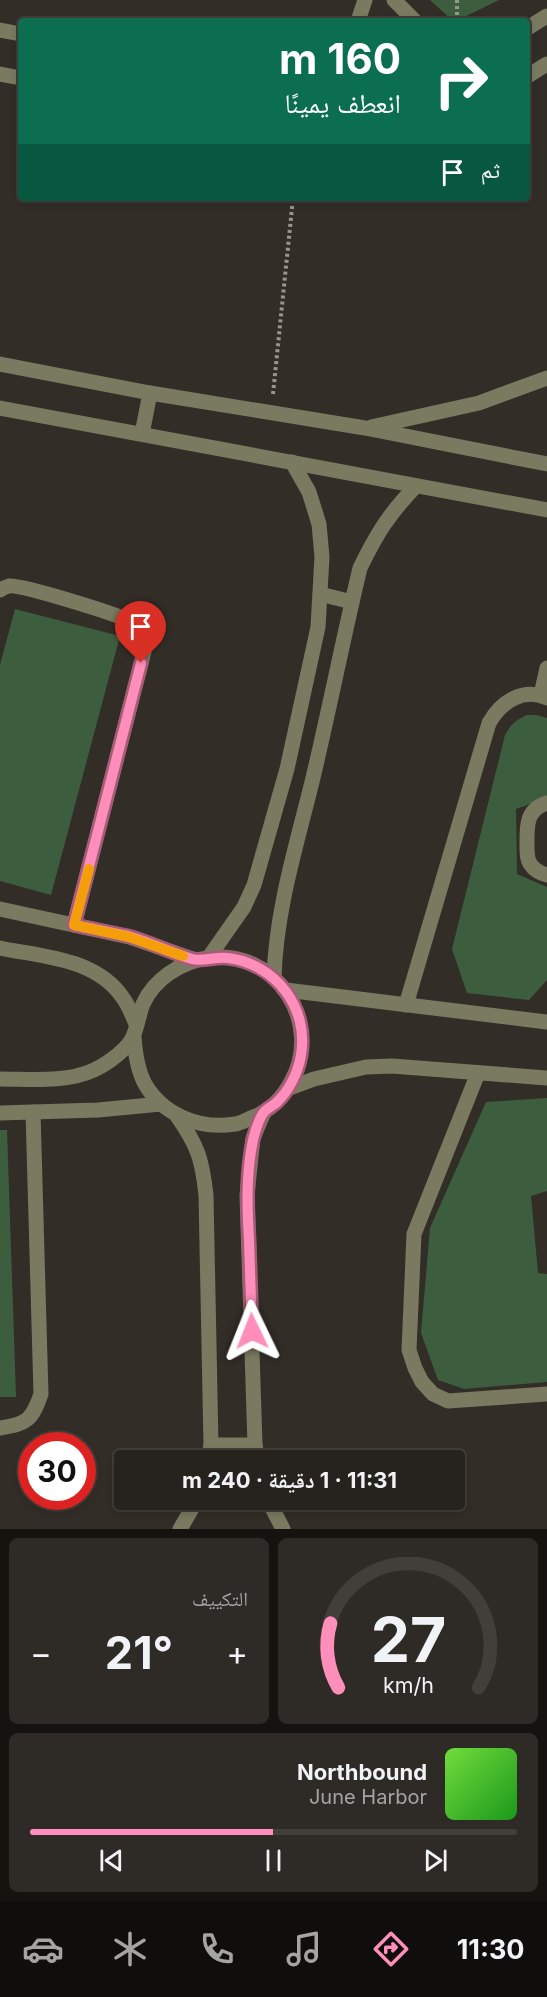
<!DOCTYPE html>
<html lang="ar">
<head>
<meta charset="utf-8">
<style>
  :root { --surface:#26221d; --page:#2e2a26; --text:#f1f3f6; --muted:#a4a4a4; --line:#423f3b; --accent:#ff8eba }
  body { margin:0; font-family:Inter,"Noto Naskh Arabic",sans-serif; background:var(--page); color:var(--text); direction:rtl; height:100vh; display:flex; flex-direction:column; font-size:22px; white-space:nowrap }
  * { box-sizing:border-box; margin:0 }
  p { font-size:20px; color:var(--muted) }
  .icon { flex:none; width:33px; height:33px; fill:none; stroke:currentColor; stroke-width:2; stroke-linecap:round; stroke-linejoin:round }
  .map { position:relative; height:1529px; overflow:hidden; direction:ltr }
  .sheet { display:flex; flex-direction:column; gap:9px; padding:9px; background:#151310; flex:1 }
  .sheet>* { flex:none }
  .guide { position:absolute; left:18px; top:18px; width:512px; height:183px; border-radius:6px; box-shadow:0 3px 9px #0003,0 0 0 2px var(--line); direction:rtl; background:#0b6e4f; color:#fff; overflow:hidden }
  .speed { position:absolute; left:18px; top:1432px; display:flex; gap:12px; font-size:30px; font-weight:700; text-align:center }
  .speed>* { display:grid; place-content:center; width:78px; height:78px; border-radius:50%; background:var(--surface); box-shadow:0 3px 9px #0003,0 0 0 2px var(--line); line-height:1 }
  .speed .limit { border:9px solid #d22; background:#fff; color:#111 }
  .pin { position:absolute; display:grid; place-items:center; width:51px; height:51px; color:#fff; margin:-62px -26px; border-radius:50% 50% 50% 0; rotate:-45deg; box-shadow:0 0 6px #0007 }
  .pin .icon { rotate:45deg }
  .me { position:absolute; width:66px; margin:-33px; rotate:358deg; stroke-linejoin:round; filter:drop-shadow(0 0 4px #0008) }
  .turn { display:flex; align-items:center; gap:21px; height:126px; padding:0 30px; font-size:27px }
  .turn .icon { width:78px; height:78px; stroke-width:2.5 }
  .turn b { display:block; font-size:42px; line-height:51px }
  .then { display:flex; align-items:center; height:57px; padding:0 30px; background:#0003; gap:12px; font-size:22px }
  .big { font-size:45px; font-weight:700; line-height:1.1 }
  .sheet .card { flex:1; display:flex; flex-direction:column; justify-content:center; gap:9px; min-width:0; padding:0 21px; border-radius:9px; background:var(--page) }
  .sheet .dial { align-items:center; gap:0 }
  .dial svg { height:156px; overflow:visible; fill:none; stroke:var(--line); stroke-width:7; stroke-linecap:round; text-anchor:middle }
  .dial text { fill:var(--text); stroke:none }
  .song { display:flex; align-items:center; gap:18px }
  .cover { width:72px; height:72px; border-radius:9px; background:linear-gradient(135deg,hsl(100 70% 55%),hsl(120 70% 35%)) }
  .played { height:6px; border-radius:3px; background:linear-gradient(90deg,var(--accent) 50%,var(--line) 50%) }
  .keys { display:flex; justify-content:space-around; direction:ltr }
  .heat { display:flex; justify-content:space-between; align-items:center; font-size:33px; direction:ltr }
  .sheet .tiles { flex:1; display:grid; gap:9px; grid-template-columns:1fr 1fr }
  .card:last-child { grid-column:span 2 }
  .trip { position:absolute; left:114px; top:1450px; width:351px; height:60px; border-radius:6px; background:var(--surface); box-shadow:0 3px 9px #0003,0 0 0 2px var(--line); font-weight:700; line-height:60px; text-align:center; direction:rtl }
  .tabs { display:flex; height:96px; justify-content:space-around; align-items:center; background:#0f0e0c; color:var(--muted) }
  .tabs .icon { width:42px; height:42px }
  .tabs .active { color:var(--accent) }
  .tabs b { font-size:27px; color:var(--text) }
  .map>svg:first-child { display:block }
</style>
</head>
<body>
<div class="map">
<svg width="547" height="1529" viewBox="0 0 547 1529">
  <rect width="100%" height="100%" fill="#322d27"/>
  <g fill="#3c5e3f">
    <path d="M430 0H499L456 21H453Z"/>
    <path d="M15 609 120 636 51 895 0 881V665Z"/>
    <path d="M527 715H536L547 718V798L516 809 517 874 547 887V980L529 1000 467 993 452 949 505 735C511 724 516 720 527 715Z"/>
    <path d="M547 1098V1191L531 1196 538 1273 547 1274V1382L464 1389 438 1380 421 1333 430 1228 486 1102Z"/>
    <path d="M0 1130H7L16 1397H0Z"/>
  </g>
  <g fill="none" stroke-linecap="round" stroke-linejoin="round">
    <g stroke="#999590" stroke-width="4" stroke-dasharray="3 3" stroke-linecap="butt">
      <path d="M457 21V0"/>
      <path d="M273 394 293 198"/>
    </g>
    <g stroke="#797a60" stroke-width="15">
      <path d="M394 0 415 21"/>
      <path d="M358 21 365 0"/>
      <path d="M526 29 547 16"/>
      <path d="M0 30 21 34"/>
      <path d="M0 74 21 78"/>
      <path d="M526 77 547 64"/>
      <path d="M0 364 150 393 365 428 547 464"/>
      <path d="M0 408 547 510"/>
      <path d="M371 427 479 403 547 378"/>
      <path d="M142 434 150 393"/>
      <path d="M0 590C3 588 6 587 9 586 20 584 117 614 129 621 139 627 142 638 145 648L74 925"/>
      <path d="M320 594 352 602"/>
      <path d="M541 695 547 668"/>
      <path d="M547 803C525 810 527 827 527 847 527 853 527 860 531 865 535 871 540 873 547 875"/>
      <path d="M0 909 129 937 196 960"/>
      <path d="M0 948C43 957 96 958 123 998 129 1006 132 1015 136 1024"/>
      <path d="M209 957 244 907 254 885 287 769 318 627 322 557 319 524 309 492 292 462"/>
      <path d="M274 978C276 910 296 847 312 782 329 711 343 639 360 568 377 533 389 514 416 486"/>
      <path d="M286 990 547 1022"/>
      <path d="M406 1005 489 723C501 702 523 687 547 698"/>
      <path d="M478 1073 414 1234 409 1350 415 1368 422 1382 433 1394 448 1401 547 1394"/>
      <path d="M0 1079C30 1079 66 1083 94 1070 107 1064 130 1048 134 1034 138 1024 139 1014 143 1004 154 979 181 962 207 958 276 947 324 1023 291 1082 283 1097 272 1109 256 1116 249 1118 242 1123 235 1124 200 1130 163 1115 145 1084 137 1069 135 1053 134 1036"/>
      <path d="M287 1089 314 1079 366 1067 392 1066 547 1078"/>
      <path d="M0 1113 98 1110 161 1104"/>
      <path d="M177 1116C198 1146 202 1159 206 1195L211 1445 208 1461"/>
      <path d="M0 1428C27 1424 32 1420 41 1394L33 1112"/>
      <path d="M211 1445H255"/>
      <path d="M258 1461 255 1445 247 1195 253 1138 264 1112"/>
      <path d="M268 1500 283 1529"/>
      <path d="M180 1529 197 1500"/>
    </g>
  </g>
  <g fill="none" stroke-linecap="round" stroke-linejoin="round">
    <g stroke="#a65c79" stroke-width="15">
      <path id="route" d="M141 663 74 925C92 929 110 932 128 936 150 942 171 953 192 959 202 962 217 956 228 958 276 964 309 1008 301 1055 298 1073 289 1091 276 1103 272 1106 268 1108 265 1111 259 1117 255 1132 253 1140 246 1173 247 1207 249 1240 250 1271 251 1301 252 1331"/>
    </g>
    <use href="#route" stroke="#ff8eba" stroke-width="10"/>
    <path stroke="#f59e0b" stroke-width="10" d="M89 869 74 925 129 937 183 956"/>
  </g>
</svg>
<div class="speed"><div class="limit">30</div></div>
<div class="pin" style="left:141px;top:663px;background:#d93025"><svg class="icon" aria-label="arrive" viewBox="0 0 24 24"><path d="M6 21V4h12l-3 4 3 4H6"/></svg></div>
<svg class="me" style="left:252px;top:1331px" viewBox="-20 -20 40 40"><path d="M0-17L14 15 0 8-14 15z" fill="#ff8eba" stroke="#fff" stroke-width="4"/></svg>
<div class="trip">11:31 · 1 دقيقة · 240 m</div>
<div class="guide">
<div class="turn"><svg class="icon" aria-label="right" viewBox="0 0 24 24"><path d="M7 20v-9h11M14 6l5 5-5 5"/></svg><div><b>160 m</b>انعطف يمينًا</div></div>
<div class="then">ثم<svg class="icon" aria-label="arrive" viewBox="0 0 24 24"><path d="M6 21V4h12l-3 4 3 4H6"/></svg></div>
</div>
</div>
<section class="sheet">
<div class="tiles">
<div class="card dial"><svg viewBox="0 0 100 80">
<path d="M14 69A42 42 0 1 1 86 69"/>
<path d="M14 69A42 42 0 0 1 10 36" stroke="#ff8eba"/>
<text x="50" y="56" font-size="32" font-weight="700">27</text>
<text x="50" y="72" font-size="11">km/h</text>
</svg></div>
<div class="card"><p>التكييف</p>
<div class="heat"><a>−</a><b class="big">21°</b><a>+</a></div>
</div>
<div class="card">
<div class="song"><i class="cover"></i><div><b>Northbound</b><p>June Harbor</p></div></div>
<div class="played"></div>
<div class="keys"><svg class="icon" aria-label="previous" viewBox="0 0 24 24"><path d="M18 5L8 12l10 7zM5 5v14"/></svg><svg class="icon" aria-label="pause" viewBox="0 0 24 24"><path d="M8 5v14M16 5v14"/></svg><svg class="icon" aria-label="next" viewBox="0 0 24 24"><path d="M6 5l10 7-10 7zM19 5v14"/></svg></div>
</div>
</div>
</section>
<nav class="tabs">
<b>11:30</b>
<svg class="icon active" aria-label="directions" viewBox="0 0 24 24"><path d="M12 3l9 9-9 9-9-9zM9 14v-3h6M13 9l2 2-2 2"/></svg>
<svg class="icon" aria-label="music" viewBox="0 0 24 24"><path d="M9 18V5l10-2v13"/><circle cx="6" cy="18" r="3"/><circle cx="16" cy="16" r="3"/></svg>
<svg class="icon" aria-label="phone" viewBox="0 0 24 24"><path d="M5 4h4l2 5-3 2q2 4 5 5l2-3 5 2v4C11 20 4 13 5 4z"/></svg>
<svg class="icon" aria-label="climate" viewBox="0 0 24 24"><path d="M12 3v18M4 7l16 10M4 17L20 7"/></svg>
<svg class="icon" aria-label="car" viewBox="0 0 24 24"><path d="M5 17H2v-5l4-1 3-4h7l3 4 3 1v5h-3M9 17h6M6 11h13"/><circle cx="7" cy="17" r="2"/><circle cx="17" cy="17" r="2"/></svg>
</nav>
</body>
</html>
